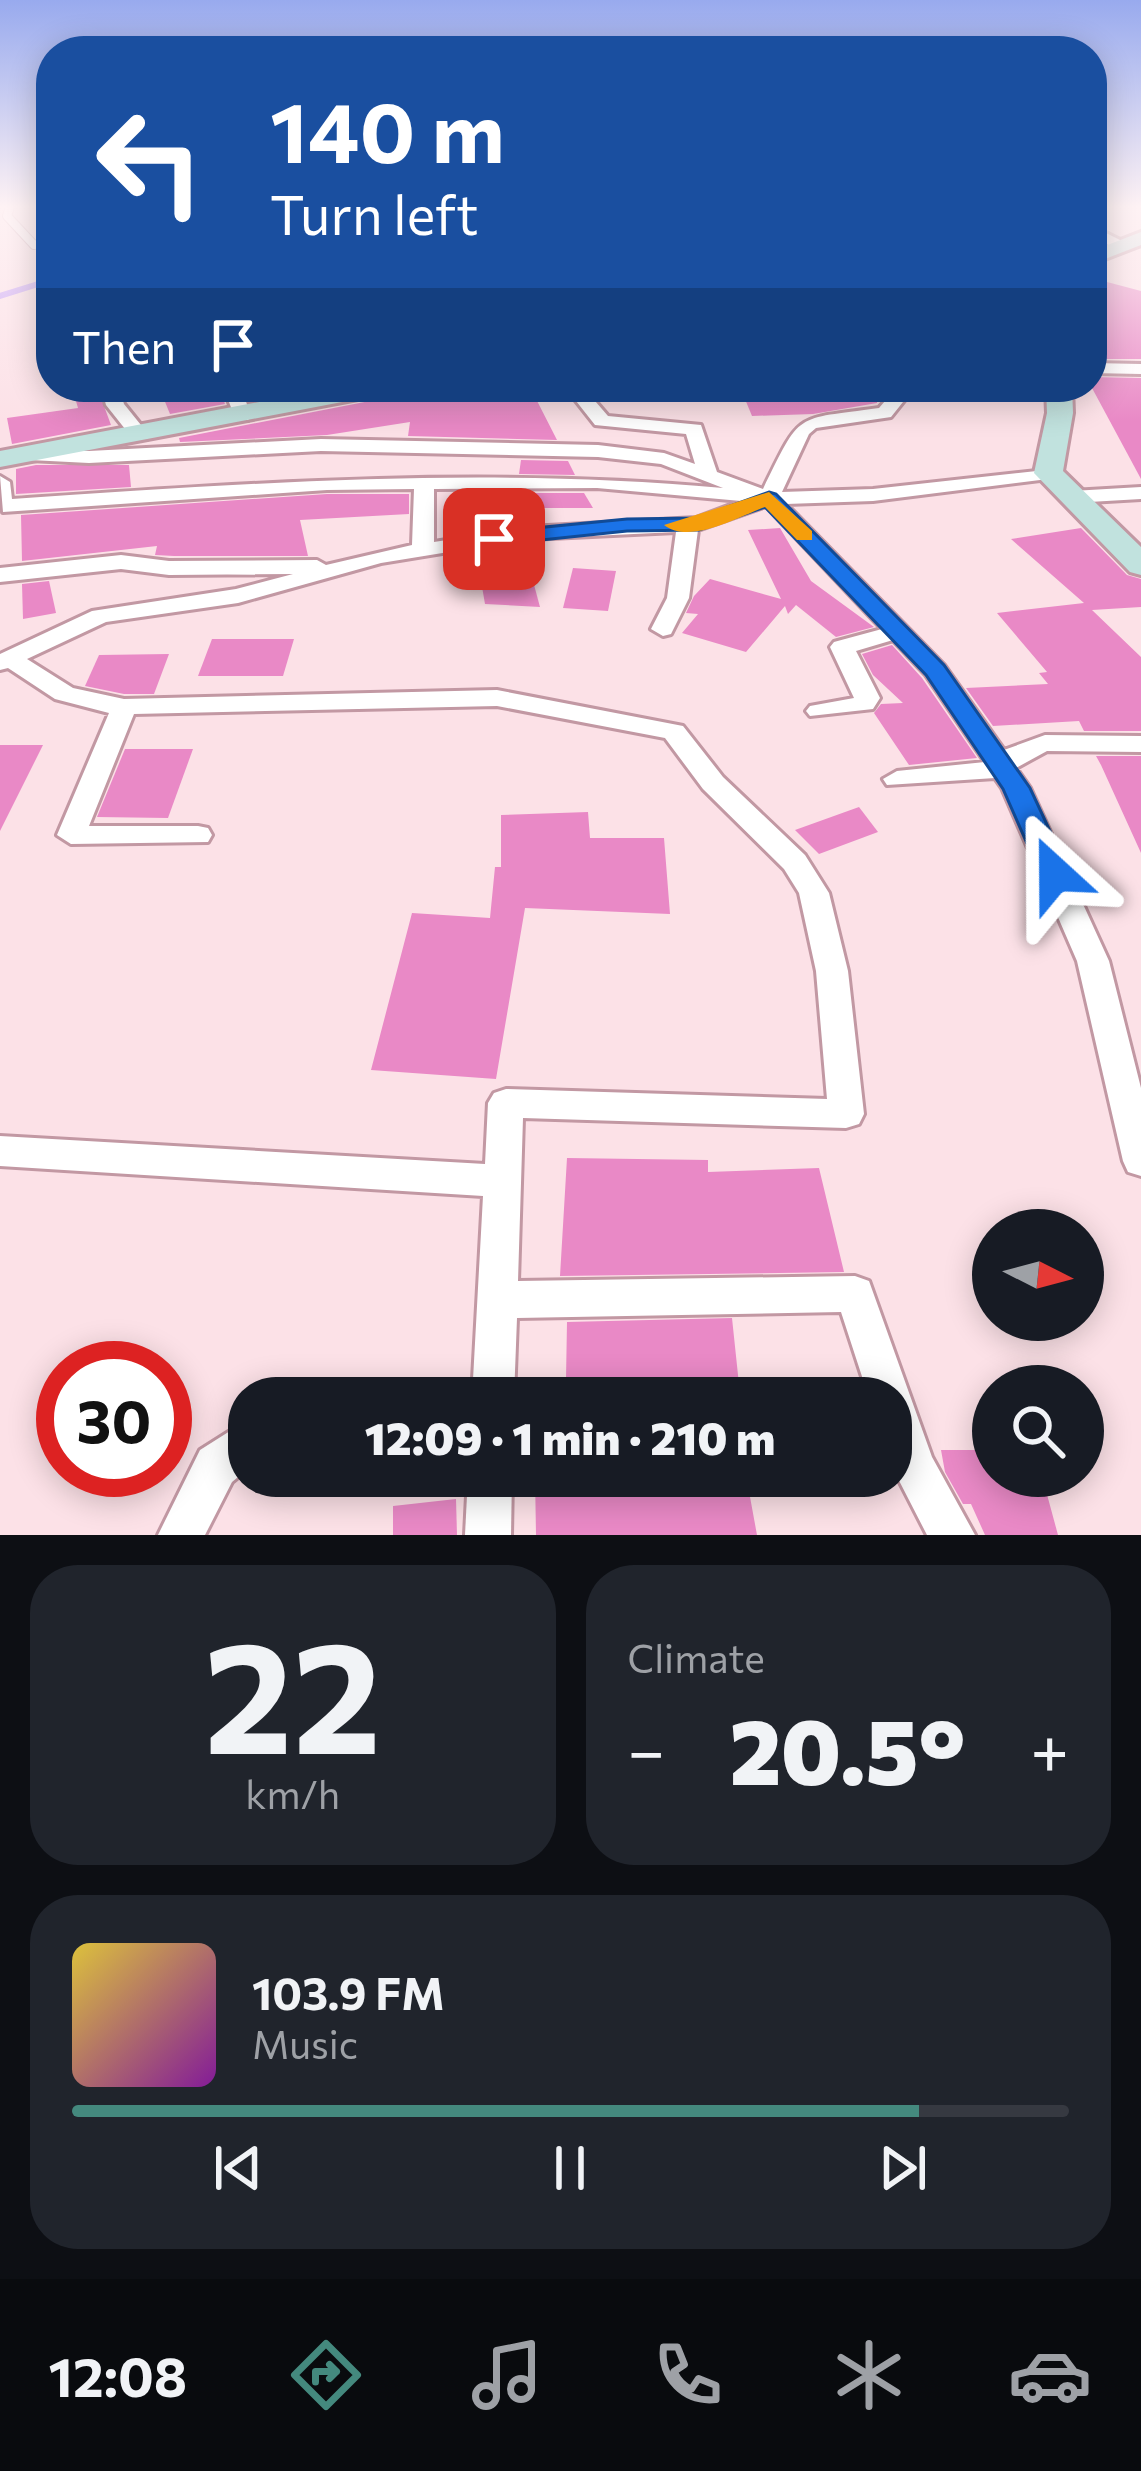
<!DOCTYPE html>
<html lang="en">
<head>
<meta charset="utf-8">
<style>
  :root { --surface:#171b24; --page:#20242c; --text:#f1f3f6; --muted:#9ea1a6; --line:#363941; --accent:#44897e }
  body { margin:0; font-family:Commissioner,sans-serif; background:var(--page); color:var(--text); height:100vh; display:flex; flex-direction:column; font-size:45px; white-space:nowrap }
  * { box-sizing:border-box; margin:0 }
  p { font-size:39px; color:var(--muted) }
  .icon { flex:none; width:66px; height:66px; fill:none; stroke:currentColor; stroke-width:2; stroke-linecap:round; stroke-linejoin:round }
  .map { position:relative; height:1535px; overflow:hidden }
  .drawer { display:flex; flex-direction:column; gap:30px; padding:30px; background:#0d0f14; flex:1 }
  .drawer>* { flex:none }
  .hud { position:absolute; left:36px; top:36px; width:1071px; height:366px; border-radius:48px; box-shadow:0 6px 30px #0003; background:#1a4fa0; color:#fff; overflow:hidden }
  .needle { width:78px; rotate:96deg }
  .buttons { position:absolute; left:972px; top:1209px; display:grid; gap:24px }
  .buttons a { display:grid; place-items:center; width:132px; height:132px; border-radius:50%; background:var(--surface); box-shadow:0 6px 30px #0003; font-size:60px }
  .speed { position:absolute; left:36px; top:1341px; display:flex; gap:24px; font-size:60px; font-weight:700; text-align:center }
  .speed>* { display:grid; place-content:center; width:156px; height:156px; border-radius:50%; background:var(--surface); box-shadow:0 6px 30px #0003; line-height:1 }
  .speed .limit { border:18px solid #d22; background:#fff; color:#111 }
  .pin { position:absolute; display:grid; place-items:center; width:102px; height:102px; color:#fff; margin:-51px; border-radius:24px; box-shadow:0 6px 18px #0006 }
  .me { position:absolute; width:132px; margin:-66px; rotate:336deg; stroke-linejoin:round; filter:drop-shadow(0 0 9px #0008) }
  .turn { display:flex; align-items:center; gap:42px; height:252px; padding:0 36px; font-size:54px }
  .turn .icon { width:156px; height:156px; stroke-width:2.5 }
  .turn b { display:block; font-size:84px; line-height:102px }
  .then { display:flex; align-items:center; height:114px; padding:0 36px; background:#0003; gap:24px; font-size:45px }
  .big { font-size:90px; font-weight:800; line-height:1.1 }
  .drawer .tile { flex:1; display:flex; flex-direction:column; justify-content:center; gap:18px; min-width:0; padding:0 42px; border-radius:48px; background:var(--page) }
  .drawer .dial { align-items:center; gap:0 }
  .dial b { font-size:156px; line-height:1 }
  .song { display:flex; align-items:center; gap:36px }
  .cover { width:144px; height:144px; border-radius:18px; background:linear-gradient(135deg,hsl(50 70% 55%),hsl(290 70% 35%)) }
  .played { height:12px; border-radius:6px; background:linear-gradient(90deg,var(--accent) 85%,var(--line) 85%) }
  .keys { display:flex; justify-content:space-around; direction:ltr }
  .heat { display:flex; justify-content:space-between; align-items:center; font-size:66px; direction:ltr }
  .drawer .tiles { flex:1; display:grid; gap:30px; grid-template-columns:1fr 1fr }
  .tile:last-child { grid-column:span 2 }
  .trip { position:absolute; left:228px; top:1377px; width:684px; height:120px; border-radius:48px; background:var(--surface); box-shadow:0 6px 30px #0003; font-weight:800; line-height:120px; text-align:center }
  .menu { display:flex; height:192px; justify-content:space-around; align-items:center; background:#090b0e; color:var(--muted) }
  .menu .icon { width:84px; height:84px }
  .menu .selected { color:var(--accent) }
  .menu b { font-size:54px; color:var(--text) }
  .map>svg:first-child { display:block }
</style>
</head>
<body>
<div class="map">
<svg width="1141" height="1535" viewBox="0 0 1141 1535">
  <rect width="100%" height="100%" fill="#fce1e7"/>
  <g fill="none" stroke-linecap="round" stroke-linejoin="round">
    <path stroke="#c09af8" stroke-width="6" d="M0 296 51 280"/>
  </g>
  <g fill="#e989c6">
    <path d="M1092 278 1141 291V359H1092Z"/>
    <path d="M1092 377 1141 378V479L1092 388Z"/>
    <path d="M72 387H97L111 425 12 444 7 418 78 408Z"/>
    <path d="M159 387H219L225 404 170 414Z"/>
    <path d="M396 387H437L438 402 531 396 532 391 557 440 408 436 410 422 327 435 180 442 179 438 380 399Z"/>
    <path d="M740 387H877V403L813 414 752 416Z"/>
    <path d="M521 460 568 461 575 475 519 474Z"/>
    <path d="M36 465H129L131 487 16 494V469Z"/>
    <path d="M516 493H584L593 508H514Z"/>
    <path d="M327 494H409V514L300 520 308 556H174L155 555 157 546 22 561 21 515Z"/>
    <path d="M780 528 811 581 874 627 836 637 796 605 788 614 785 606 746 652 682 633 698 614 686 613 694 596 710 579 781 599 748 530Z"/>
    <path d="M1081 528 1127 575 1141 579V607L1092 610 1141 657V731H1084L1079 721 993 726 966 688 1048 684 1039 673 1047 672 997 613 1084 603 1011 539Z"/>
    <path d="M523 544 540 607 485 604 476 552Z"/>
    <path d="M573 568 616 571 608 611 563 608Z"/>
    <path d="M49 581 56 613 23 619 22 584Z"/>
    <path d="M212 639H294L283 676H198Z"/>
    <path d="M892 645 922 678 977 758 909 765 874 713 881 704 903 703 873 675 862 654Z"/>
    <path d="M169 654 154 694H124L85 686 99 655Z"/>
    <path d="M0 745H43L0 831Z"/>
    <path d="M125 749H193L168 818 97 817Z"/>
    <path d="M1096 756H1141V853L1101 765Z"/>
    <path d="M859 807 878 832 819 854 795 830Z"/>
    <path d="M588 812 590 838H664L670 914 525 908 496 1079 371 1070 412 913 490 918 495 867H501V815Z"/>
    <path d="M567 1158 708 1160V1172L819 1168 844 1272 560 1276Z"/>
    <path d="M732 1318 740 1394H651V1382L566 1379 567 1322Z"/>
    <path d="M941 1450H993V1476H1042L1058 1535H985L971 1504H963L945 1472Z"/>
    <path d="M535 1476H638L639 1496 748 1486 757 1535H536Z"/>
    <path d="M456 1499 457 1535H393V1506Z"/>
  </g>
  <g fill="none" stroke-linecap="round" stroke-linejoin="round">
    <g stroke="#c298a3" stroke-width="10">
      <path id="lane" d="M10 207 7 216 34 245 51 241"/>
    </g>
    <g stroke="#c298a3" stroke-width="6">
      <g id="street">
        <path d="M1092 226 1126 243 1128 246 1116 249 1092 236Z"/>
        <path d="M1092 363 1141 364V374L1092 373Z"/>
        <path d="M101 387H119L124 404 149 435 147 439H133L106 405Z"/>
        <path d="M223 387H241L251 416 248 420H236Z"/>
        <path d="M565 387H583L608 416 701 425 717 472 763 489C802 410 793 420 879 408L897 387H915L891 417 816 428 809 434 782 492 873 489 1055 469 1058 473 1048 479 873 501 786 504 944 665 1004 750 1045 735 1141 736V752L1047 751 1016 768 1030 788 1109 961 1141 1088V1176L1128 1172 1123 1161 1077 961 1002 788 995 778 887 785 883 779 897 771 985 762 926 675 893 640 856 651 880 698 873 709 810 716 806 711 810 706 854 698 830 647 834 642 882 629 766 506 698 530 689 598 671 634 663 636 651 629 667 598 676 532 529 539 381 563 238 603 106 622 27 659 73 688 124 699 497 690 683 726 723 777 805 855 829 893 848 971 864 1114 859 1124 846 1128 523 1118 518 1281 855 1276 869 1281 932 1457 975 1535H927L891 1465V1398H869L841 1312 517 1318 514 1398H472L483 1196 0 1166V1136L485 1164 488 1103 494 1093 506 1089 827 1099 816 971 799 893 784 869 703 789 665 738 497 706 134 714 89 826H198L208 828 212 835 208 842 71 844 57 835 109 713 55 699 8 668 0 670V654L92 611 236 589 293 574 169 575 121 569 0 582V568L121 555 169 561 317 560 326 565 412 545 414 489 327 490 3 512 0 476 10 482 12 499C250 483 484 466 723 488L661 464 598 457 321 451 89 463 30 460 23 458V450L89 451 321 439 598 445 664 453 695 464 686 434 595 425ZM597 488 741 501 696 518 529 527 434 542V489Z"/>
        <path d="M1141 487V499L1072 503 1062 497 1072 491Z"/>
        <path d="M249 1419V1468L232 1482 205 1535H158L200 1450Z"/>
        <path d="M468 1476H512L511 1535H465Z"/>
      </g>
    </g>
    <g stroke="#c298a3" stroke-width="6">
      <g id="secondary">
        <path d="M1141 232V245L1092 264V251Z"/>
        <path d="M338 387H392L379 395 0 467V451Z"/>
        <path d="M1046 387H1072L1073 413 1063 471 1141 547V575L1130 572 1034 473 1047 413Z"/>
      </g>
    </g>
    <use href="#lane" stroke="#fff" stroke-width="8"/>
    <use href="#street" fill="#fff" fill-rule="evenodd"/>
    <use href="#secondary" fill="#c1e2de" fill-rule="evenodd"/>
  </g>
  <linearGradient id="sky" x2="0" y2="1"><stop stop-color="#98aaee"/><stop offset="0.49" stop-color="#fef2f4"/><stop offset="1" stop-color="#fef2f4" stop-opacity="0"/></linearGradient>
  <rect width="1141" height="422" fill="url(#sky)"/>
  <path fill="#1a73e8" stroke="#114b97" stroke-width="3" d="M769 492 776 494 944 665 1030 788 1070 874 1065 882H1044L1003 789 926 675 765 507 699 530 627 531 494 545 483 539 494 532 627 519 697 518Z"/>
  <path fill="#f59e0b" d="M769 492 812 531V540H797L765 507C738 517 690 545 664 525Z"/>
</svg>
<div class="buttons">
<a><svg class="needle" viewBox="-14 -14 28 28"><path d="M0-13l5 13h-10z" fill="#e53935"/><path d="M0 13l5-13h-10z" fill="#9ea1a6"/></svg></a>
<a><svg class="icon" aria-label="search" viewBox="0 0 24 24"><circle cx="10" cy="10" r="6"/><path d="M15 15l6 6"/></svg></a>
</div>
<div class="speed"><div class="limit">30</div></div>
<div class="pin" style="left:494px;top:539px;background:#d93025"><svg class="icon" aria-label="arrive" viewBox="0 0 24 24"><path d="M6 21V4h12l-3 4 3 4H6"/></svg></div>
<svg class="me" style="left:1055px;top:874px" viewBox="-20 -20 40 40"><path d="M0-17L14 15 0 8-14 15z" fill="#1a73e8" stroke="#fff" stroke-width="4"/></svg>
<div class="trip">12:09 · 1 min · 210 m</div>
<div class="hud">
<div class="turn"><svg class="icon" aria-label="left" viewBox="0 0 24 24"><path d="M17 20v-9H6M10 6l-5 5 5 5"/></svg><div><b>140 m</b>Turn left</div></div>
<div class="then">Then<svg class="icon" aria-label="arrive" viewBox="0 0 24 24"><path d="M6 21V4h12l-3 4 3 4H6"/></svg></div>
</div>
</div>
<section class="drawer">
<div class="tiles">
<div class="tile dial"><b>22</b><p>km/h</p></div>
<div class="tile"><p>Climate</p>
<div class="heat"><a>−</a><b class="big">20.5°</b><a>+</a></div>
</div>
<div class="tile">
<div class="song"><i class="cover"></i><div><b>103.9 FM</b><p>Music</p></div></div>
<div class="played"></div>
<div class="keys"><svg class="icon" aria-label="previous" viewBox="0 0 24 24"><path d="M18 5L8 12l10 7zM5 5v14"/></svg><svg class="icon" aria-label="pause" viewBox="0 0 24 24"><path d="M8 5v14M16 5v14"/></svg><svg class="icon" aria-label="next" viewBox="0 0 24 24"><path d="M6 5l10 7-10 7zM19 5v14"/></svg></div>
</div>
</div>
</section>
<nav class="menu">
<b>12:08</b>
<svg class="icon selected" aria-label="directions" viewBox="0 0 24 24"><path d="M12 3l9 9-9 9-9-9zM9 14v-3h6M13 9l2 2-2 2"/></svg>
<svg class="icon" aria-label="music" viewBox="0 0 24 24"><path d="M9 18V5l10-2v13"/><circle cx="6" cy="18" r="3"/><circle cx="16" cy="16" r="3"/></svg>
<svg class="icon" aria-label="phone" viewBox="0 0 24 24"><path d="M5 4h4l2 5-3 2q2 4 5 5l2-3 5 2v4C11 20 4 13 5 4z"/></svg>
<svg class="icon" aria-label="climate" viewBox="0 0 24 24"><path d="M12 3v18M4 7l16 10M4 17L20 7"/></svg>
<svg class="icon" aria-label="car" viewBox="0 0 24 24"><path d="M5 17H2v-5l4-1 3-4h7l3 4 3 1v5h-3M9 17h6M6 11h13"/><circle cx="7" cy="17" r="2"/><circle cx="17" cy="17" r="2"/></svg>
</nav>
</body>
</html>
